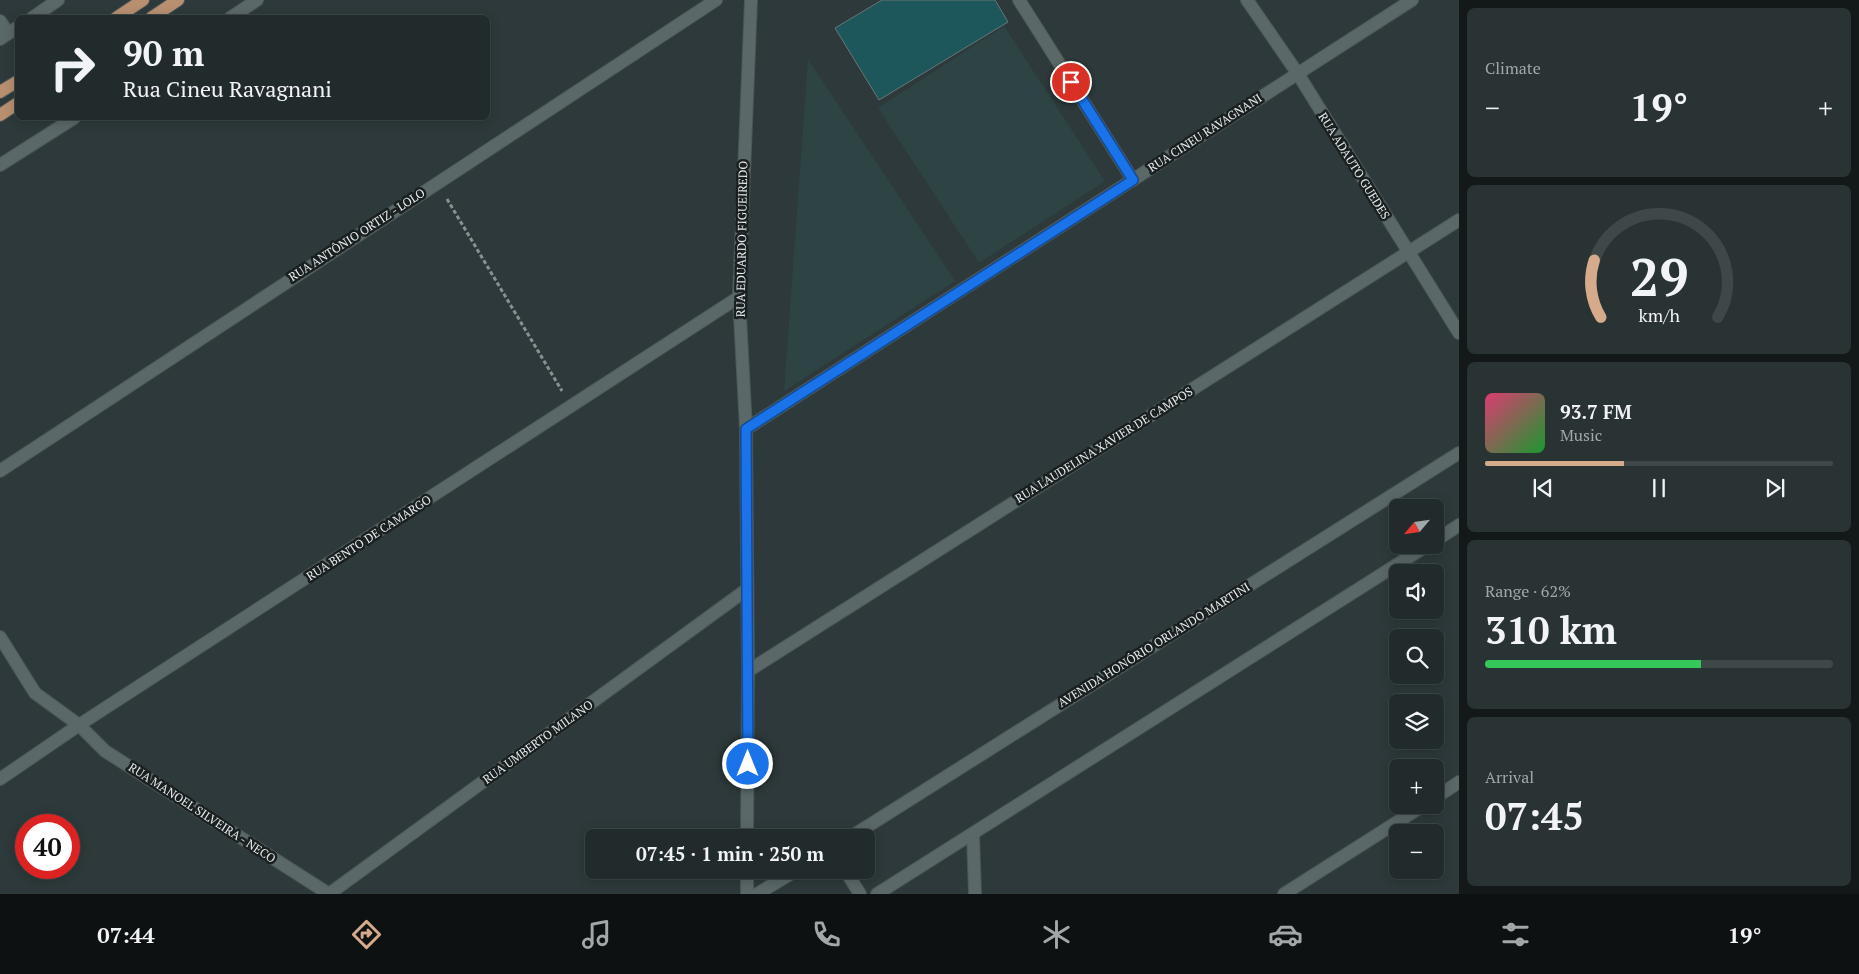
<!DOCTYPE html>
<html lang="en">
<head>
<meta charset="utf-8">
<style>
  :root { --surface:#222b2c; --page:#2a3334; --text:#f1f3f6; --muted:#a2a7a9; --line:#3f4748; --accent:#d6ab8b }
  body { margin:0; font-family:"PT Serif",serif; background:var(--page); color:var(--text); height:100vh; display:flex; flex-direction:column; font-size:19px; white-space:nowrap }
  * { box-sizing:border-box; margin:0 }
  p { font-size:16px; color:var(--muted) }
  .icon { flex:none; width:28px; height:28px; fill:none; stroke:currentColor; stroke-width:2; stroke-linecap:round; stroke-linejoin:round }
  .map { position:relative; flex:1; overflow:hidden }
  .sheet { display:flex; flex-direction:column; gap:8px; padding:8px; background:#131818; width:400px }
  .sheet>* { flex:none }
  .hud { position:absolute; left:15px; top:15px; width:475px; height:105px; border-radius:8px; box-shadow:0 2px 12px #0003,0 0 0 1px var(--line); background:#222b2c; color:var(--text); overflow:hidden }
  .needle { width:32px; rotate:241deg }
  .buttons { position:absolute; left:1389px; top:499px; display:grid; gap:10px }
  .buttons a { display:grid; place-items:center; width:55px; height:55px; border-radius:8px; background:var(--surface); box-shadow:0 2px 12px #0003,0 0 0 1px var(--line); font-size:25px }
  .speed { position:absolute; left:15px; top:814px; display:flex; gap:10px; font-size:25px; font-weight:700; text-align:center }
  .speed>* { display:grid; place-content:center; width:65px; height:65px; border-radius:50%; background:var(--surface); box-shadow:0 2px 12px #0003,0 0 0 1px var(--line); line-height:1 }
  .speed .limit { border:8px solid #d22; background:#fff; color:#111 }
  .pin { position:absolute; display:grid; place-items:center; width:42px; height:42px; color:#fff; margin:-21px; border:2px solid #fff; border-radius:50%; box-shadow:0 1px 5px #0007 }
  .me { position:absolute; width:55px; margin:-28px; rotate:0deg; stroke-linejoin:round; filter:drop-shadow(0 0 4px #0008) }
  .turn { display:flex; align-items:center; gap:18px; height:105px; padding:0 25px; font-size:22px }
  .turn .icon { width:65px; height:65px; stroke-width:2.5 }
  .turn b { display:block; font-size:35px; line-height:42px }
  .big { font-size:38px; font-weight:600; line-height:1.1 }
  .sheet .widget { flex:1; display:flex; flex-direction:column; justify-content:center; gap:8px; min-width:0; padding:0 18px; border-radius:8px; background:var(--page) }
  .sheet .dial { align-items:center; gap:0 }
  .dial svg { height:130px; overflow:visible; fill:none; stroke:var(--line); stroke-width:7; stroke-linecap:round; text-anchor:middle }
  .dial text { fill:var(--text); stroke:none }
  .song { display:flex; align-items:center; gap:15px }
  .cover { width:60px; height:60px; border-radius:8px; background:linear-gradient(135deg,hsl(340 70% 55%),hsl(130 70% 35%)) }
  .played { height:5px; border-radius:2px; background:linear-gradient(90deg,var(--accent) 40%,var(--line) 40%) }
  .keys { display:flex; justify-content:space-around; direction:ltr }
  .heat { display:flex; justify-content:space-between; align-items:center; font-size:28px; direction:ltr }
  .charge { height:8px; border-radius:4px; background:linear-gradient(90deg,#34c759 62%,var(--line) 0) }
  .trip { position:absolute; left:585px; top:829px; width:290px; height:50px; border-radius:8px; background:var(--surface); box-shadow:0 2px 12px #0003,0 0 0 1px var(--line); font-weight:600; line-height:50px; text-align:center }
  .menu { display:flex; height:80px; justify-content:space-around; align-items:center; background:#0e1112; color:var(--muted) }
  .menu .icon { width:35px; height:35px }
  .menu .selected { color:var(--accent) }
  .menu b { font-size:22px; color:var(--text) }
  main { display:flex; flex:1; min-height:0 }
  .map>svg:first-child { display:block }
</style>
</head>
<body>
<main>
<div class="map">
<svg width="1459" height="894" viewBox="0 0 1459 894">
  <rect width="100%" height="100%" fill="#2d393a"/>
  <g fill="#2e4344">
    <path d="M1004 26 1105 181 979 263 878 108Z"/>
    <path d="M808 59 955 281 784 391Z"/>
  </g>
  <path fill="#1e575b" stroke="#687677" d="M882 0H995L1008 22 879 100 835 28Z"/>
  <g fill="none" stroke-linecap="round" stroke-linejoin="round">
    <g stroke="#4b5556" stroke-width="14">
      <g id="minor">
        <path d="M1019 0 1133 180"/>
        <path d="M1247 0 1298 74 1459 333"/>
        <path d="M32 18 58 0"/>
        <path d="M230 18 257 0"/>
        <path d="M0 21 8 33"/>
        <path d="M0 39 18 27"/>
        <path d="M0 165 74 118"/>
        <path d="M746 429 1412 0"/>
        <path d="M0 471 716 0"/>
        <path d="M0 637 35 693 79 725 105 751 329 894"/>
        <path d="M748 671 1459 220"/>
        <path d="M0 779 79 725 739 297"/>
        <path d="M1435 798 1459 782"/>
        <path d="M973 835 975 894"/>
        <path d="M329 894 746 590"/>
        <path d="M1284 894 1424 805"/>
      </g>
    </g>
    <g stroke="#4b5556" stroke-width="14">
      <g id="tertiary">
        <path d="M747 838 748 671 746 429 739 297 751 0"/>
        <path d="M747 894V870"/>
      </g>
    </g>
    <g stroke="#4b5556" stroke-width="14">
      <g id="secondary">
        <path d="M1435 541 1459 525"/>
        <path d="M849 838 1459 453"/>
        <path d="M845 870 860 894"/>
        <path d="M757 894 797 870"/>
        <path d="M877 894 1428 545"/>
      </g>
    </g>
    <g stroke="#4b5556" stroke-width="14">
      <g id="primary">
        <path d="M116 18 143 0"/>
        <path d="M151 18 178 0"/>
        <path d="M0 92 18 81"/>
        <path d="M0 115 18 103"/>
      </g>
    </g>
    <path stroke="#889293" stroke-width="3" stroke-dasharray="4 2.5" stroke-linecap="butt" d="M447 199 562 391"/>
    <use href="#minor" stroke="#5b6868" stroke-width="12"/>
    <use href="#tertiary" stroke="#5b6868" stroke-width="12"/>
    <use href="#secondary" stroke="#5b6868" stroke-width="12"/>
    <use href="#primary" stroke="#b89070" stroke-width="12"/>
  </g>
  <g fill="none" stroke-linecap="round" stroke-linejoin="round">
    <g stroke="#114b97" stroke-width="12">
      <path id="route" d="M748 764 746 429 1133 180 1071 82"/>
    </g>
    <use href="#route" stroke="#1a73e8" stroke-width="9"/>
  </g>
  <g text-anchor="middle" stroke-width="5" stroke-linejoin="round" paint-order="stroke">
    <g font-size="12" fill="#e5eced" stroke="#1a1f20">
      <text transform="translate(1205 133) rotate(-33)" y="4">RUA CINEU RAVAGNANI</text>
      <text transform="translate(1354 166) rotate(58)" y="4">RUA ADAUTO GUEDES</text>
      <text transform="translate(357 235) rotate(-33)" y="4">RUA ANTÔNIO ORTIZ - LOLO</text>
      <text transform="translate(742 239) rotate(-89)" y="4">RUA EDUARDO FIGUEIREDO</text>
      <text transform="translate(1104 445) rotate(-32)" y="4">RUA LAUDELINA XAVIER DE CAMPOS</text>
      <text transform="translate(369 538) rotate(-33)" y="4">RUA BENTO DE CAMARGO</text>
      <text transform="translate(1154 645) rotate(-32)" y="4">AVENIDA HONÓRIO ORLANDO MARTINI</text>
      <text transform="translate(538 742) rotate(-36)" y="4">RUA UMBERTO MILANO</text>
      <text transform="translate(202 813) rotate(33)" y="4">RUA MANOEL SILVEIRA - NECO</text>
    </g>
  </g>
</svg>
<div class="buttons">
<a><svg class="needle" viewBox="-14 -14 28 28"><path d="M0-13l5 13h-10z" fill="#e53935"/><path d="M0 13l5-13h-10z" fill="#a2a7a9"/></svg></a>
<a><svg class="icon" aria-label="sound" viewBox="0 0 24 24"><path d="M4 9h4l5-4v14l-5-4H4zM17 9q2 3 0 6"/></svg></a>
<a><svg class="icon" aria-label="search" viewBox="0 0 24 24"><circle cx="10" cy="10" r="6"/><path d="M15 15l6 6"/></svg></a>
<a><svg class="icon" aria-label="layers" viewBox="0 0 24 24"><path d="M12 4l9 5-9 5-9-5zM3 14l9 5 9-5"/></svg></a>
<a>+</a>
<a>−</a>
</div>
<div class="speed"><div class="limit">40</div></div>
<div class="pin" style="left:1071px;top:82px;background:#d93025"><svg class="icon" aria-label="arrive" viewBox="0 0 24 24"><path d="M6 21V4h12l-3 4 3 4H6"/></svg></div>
<svg class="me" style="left:748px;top:764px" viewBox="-20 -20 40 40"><circle r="17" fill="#1a73e8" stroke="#fff" stroke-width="3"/><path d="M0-11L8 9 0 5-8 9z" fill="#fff"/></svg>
<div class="trip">07:45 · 1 min · 250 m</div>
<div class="hud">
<div class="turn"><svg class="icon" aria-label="right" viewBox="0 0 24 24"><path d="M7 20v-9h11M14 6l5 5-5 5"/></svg><div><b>90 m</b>Rua Cineu Ravagnani</div></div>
</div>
</div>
<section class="sheet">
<div class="widget"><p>Climate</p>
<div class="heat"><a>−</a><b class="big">19°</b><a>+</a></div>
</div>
<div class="widget dial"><svg viewBox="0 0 100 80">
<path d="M14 69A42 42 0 1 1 86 69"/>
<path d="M14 69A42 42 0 0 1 10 34" stroke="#d6ab8b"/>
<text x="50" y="56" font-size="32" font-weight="700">29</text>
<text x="50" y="72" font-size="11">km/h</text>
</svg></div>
<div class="widget">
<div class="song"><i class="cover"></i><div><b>93.7 FM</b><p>Music</p></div></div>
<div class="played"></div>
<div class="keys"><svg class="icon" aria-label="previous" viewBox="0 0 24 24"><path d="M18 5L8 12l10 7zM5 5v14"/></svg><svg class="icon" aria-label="pause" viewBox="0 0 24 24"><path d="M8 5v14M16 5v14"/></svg><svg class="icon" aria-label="next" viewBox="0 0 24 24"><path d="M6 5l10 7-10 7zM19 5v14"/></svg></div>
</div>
<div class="widget"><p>Range · 62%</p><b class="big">310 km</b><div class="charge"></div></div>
<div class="widget"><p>Arrival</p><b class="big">07:45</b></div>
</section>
</main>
<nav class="menu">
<b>07:44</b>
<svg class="icon selected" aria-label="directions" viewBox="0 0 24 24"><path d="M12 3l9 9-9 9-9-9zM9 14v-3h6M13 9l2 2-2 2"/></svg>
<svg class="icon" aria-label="music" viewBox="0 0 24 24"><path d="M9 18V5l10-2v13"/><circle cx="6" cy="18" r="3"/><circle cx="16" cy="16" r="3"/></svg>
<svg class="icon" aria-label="phone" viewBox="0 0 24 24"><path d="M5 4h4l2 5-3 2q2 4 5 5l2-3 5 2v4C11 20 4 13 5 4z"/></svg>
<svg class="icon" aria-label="climate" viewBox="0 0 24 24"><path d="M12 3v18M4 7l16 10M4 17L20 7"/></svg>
<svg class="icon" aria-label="car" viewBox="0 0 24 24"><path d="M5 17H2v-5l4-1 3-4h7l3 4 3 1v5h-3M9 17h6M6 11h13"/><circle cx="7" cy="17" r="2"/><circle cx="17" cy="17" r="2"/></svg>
<svg class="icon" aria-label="filters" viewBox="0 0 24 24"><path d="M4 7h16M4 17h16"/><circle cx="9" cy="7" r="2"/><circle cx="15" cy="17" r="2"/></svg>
<b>19°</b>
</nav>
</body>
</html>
